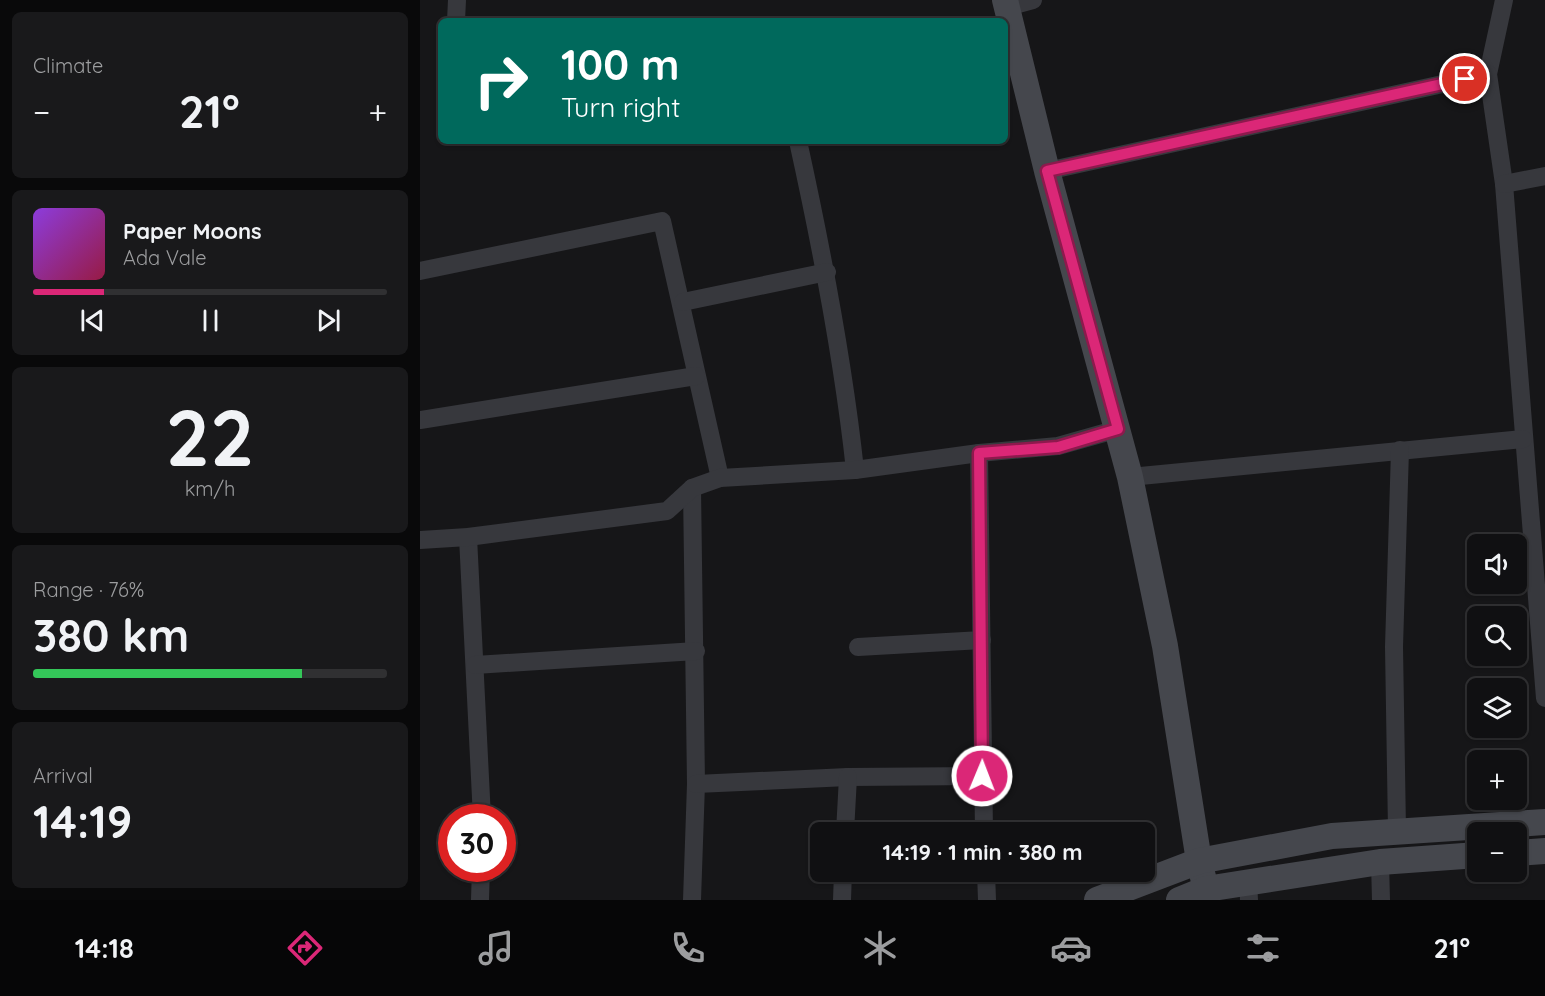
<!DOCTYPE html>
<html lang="en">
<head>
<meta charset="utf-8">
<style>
  :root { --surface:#101012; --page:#19191b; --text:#f1f3f6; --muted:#9c9d9f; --line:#303032; --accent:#db2777 }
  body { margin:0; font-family:Quicksand,sans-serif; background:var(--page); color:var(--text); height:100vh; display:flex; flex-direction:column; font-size:22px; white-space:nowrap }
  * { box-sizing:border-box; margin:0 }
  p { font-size:20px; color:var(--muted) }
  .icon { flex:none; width:33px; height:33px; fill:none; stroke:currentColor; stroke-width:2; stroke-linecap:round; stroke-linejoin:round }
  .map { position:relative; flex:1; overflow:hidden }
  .panel { display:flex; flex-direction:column; gap:12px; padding:12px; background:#09090a; width:420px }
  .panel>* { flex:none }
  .hud { position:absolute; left:18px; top:18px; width:570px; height:126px; border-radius:9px; box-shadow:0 2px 4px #0004,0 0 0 2px var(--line); background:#00695c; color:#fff; overflow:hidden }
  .fabs { position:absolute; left:1047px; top:534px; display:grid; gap:12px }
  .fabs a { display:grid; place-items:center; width:60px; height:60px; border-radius:9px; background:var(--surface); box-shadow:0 2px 4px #0004,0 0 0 2px var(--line); font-size:30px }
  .speed { position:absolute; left:18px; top:804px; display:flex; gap:12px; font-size:30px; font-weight:700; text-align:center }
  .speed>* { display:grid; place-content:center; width:78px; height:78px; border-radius:50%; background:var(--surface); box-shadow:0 2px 4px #0004,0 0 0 2px var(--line); line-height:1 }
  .speed .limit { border:9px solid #d22; background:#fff; color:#111 }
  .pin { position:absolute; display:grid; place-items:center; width:51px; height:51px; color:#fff; margin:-26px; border:3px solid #fff; border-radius:50%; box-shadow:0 2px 6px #0007 }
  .me { position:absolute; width:66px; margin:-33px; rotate:1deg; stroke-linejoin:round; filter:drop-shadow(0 0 4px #0008) }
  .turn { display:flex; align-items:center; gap:21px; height:126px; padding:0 24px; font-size:27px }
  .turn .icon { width:78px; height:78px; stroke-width:2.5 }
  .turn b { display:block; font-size:42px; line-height:51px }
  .big { font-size:45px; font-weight:700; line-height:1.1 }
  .panel .card { flex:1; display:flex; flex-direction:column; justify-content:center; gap:9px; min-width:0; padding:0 21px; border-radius:9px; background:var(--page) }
  .panel .dial { align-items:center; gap:0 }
  .dial b { font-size:78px; line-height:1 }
  .song { display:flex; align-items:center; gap:18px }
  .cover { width:72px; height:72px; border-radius:9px; background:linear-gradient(135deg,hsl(270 70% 55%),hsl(340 70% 35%)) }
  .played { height:6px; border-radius:3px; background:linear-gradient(90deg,var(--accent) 20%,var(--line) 20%) }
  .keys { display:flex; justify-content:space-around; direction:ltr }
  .heat { display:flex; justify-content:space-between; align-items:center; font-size:33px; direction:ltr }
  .charge { height:9px; border-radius:4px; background:linear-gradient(90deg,#34c759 76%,var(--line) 0) }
  .trip { position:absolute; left:390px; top:822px; width:345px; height:60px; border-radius:9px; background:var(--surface); box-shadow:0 2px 4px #0004,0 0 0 2px var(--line); font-weight:700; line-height:60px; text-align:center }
  .menu { display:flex; height:96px; justify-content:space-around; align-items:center; background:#060607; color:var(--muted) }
  .menu .icon { width:42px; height:42px }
  .menu .current { color:var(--accent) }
  .menu b { font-size:27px; color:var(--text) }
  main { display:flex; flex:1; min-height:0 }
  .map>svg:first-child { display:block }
</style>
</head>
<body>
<main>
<section class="panel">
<div class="card"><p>Climate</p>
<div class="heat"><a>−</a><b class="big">21°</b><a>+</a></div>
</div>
<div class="card">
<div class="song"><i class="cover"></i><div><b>Paper Moons</b><p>Ada Vale</p></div></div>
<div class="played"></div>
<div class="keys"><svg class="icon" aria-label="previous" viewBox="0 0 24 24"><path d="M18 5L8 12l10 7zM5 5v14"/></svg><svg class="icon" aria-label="pause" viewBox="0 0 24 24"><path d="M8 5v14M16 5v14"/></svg><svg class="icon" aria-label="next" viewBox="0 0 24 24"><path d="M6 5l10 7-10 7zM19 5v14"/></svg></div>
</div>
<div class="card dial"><b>22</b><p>km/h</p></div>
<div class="card"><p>Range · 76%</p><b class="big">380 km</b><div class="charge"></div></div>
<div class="card"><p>Arrival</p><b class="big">14:19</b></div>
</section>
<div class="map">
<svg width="1125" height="900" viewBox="0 0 1125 900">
  <rect width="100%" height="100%" fill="#161618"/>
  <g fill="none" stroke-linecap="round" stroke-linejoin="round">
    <g stroke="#37383d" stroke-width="18">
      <path d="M1084 0 1068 74 1084 184 1125 698"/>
      <path d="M587 7 613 0"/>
      <path d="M36 21 37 0"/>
      <path d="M378 141C402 250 423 358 435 470"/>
      <path d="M627 171 1068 74"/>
      <path d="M1084 184 1125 176"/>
      <path d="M0 271 242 221 300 478"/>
      <path d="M263 302 407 272"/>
      <path d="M0 420 276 376"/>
      <path d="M559 453 564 832"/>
      <path d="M710 477 1103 439"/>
      <path d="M272 488 276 784 272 900"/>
      <path d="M48 537 62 818"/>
      <path d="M0 540 48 537 247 511 272 488 300 478 435 470 559 453 638 446 698 429"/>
      <path d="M438 647 562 640"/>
      <path d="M55 665 276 651"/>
      <path d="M276 784 428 777 562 776"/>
      <path d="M977 830 974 647 980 450"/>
      <path d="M425 832 428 777"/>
      <path d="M960 862 961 900"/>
      <path d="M566 872 567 900"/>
      <path d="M828 881 829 900"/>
      <path d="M60 900 61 868"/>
      <path d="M422 900 423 872"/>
    </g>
    <g stroke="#45474d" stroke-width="26">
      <path d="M585 0 627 171 710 477 745 646 779 861 786 889"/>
      <path d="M1096 853 1125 851"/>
      <path d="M677 900 779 861 912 836 1125 822"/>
      <path d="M759 900 786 889 960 862 1058 855"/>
    </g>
  </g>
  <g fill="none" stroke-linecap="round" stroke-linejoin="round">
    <g stroke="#8e194d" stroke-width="15">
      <path id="route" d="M562 776 559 453 638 447 698 429 627 171 1045 79"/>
    </g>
    <use href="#route" stroke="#db2777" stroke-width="10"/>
  </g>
</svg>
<div class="fabs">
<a><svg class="icon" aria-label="sound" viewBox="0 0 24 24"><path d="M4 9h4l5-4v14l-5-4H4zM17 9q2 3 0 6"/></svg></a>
<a><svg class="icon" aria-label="search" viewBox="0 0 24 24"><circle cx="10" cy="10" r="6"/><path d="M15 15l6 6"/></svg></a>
<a><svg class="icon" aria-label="layers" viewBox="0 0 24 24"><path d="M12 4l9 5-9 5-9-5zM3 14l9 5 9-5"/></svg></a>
<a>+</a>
<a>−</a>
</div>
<div class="speed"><div class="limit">30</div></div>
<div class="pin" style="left:1045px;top:79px;background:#d93025"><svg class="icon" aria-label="arrive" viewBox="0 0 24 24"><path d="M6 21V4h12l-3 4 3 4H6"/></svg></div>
<svg class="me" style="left:562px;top:776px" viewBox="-20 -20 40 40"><circle r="17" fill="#db2777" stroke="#fff" stroke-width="3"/><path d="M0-11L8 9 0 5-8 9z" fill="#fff"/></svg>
<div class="trip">14:19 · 1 min · 380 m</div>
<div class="hud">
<div class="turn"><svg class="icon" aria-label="right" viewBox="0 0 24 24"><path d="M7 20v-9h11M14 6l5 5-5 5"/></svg><div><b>100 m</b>Turn right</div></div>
</div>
</div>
</main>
<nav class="menu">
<b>14:18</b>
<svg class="icon current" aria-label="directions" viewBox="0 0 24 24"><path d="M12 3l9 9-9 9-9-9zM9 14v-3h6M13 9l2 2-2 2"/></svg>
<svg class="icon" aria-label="music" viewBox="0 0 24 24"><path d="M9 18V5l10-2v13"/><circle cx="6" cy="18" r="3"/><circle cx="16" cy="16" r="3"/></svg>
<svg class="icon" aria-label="phone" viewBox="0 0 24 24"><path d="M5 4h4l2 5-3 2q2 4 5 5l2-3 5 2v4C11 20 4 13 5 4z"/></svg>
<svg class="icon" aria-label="climate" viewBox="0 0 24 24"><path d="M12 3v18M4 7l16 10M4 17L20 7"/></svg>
<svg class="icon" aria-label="car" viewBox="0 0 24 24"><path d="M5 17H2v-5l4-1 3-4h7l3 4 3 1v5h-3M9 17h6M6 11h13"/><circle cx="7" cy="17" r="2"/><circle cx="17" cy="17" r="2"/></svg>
<svg class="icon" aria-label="filters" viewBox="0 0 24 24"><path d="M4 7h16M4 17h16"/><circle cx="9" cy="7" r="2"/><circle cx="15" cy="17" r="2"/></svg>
<b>21°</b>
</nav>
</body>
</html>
